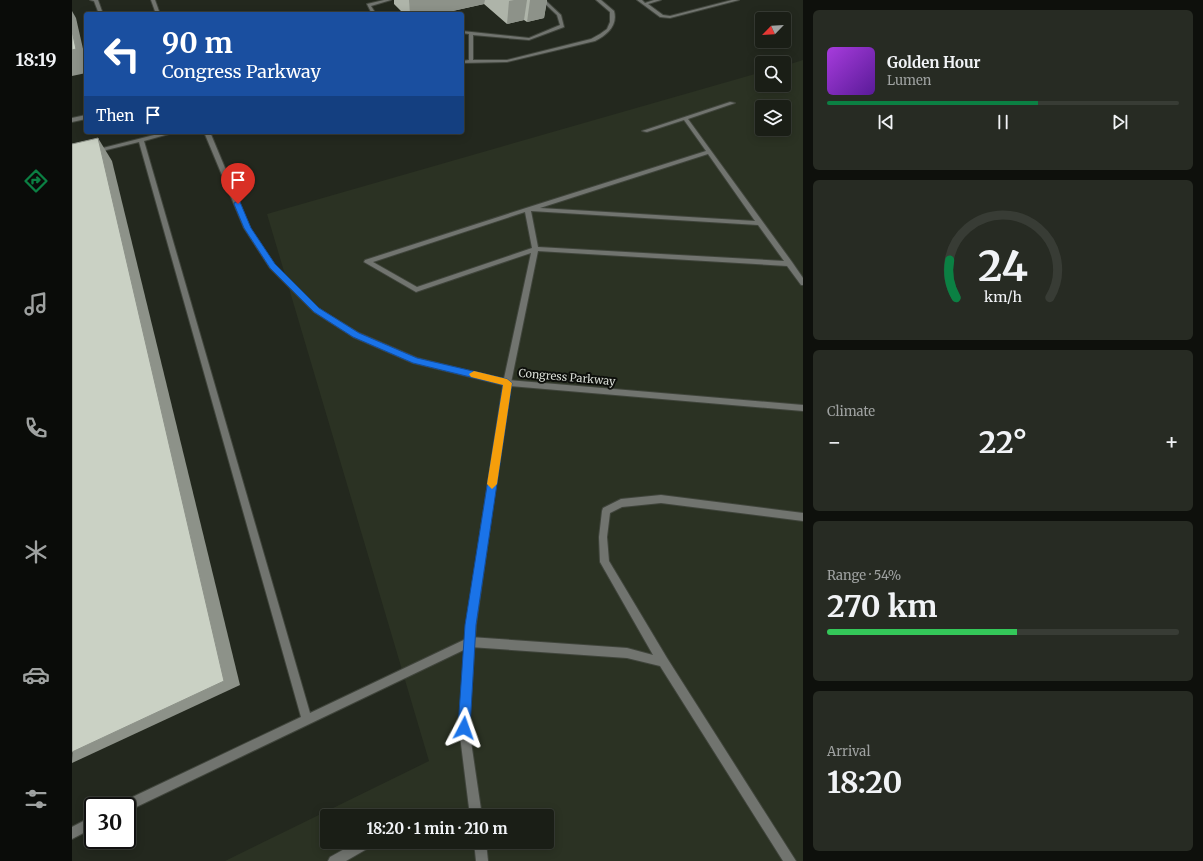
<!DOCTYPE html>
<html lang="en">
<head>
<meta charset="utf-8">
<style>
  :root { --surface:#1a1e16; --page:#272b23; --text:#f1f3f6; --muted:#9fa2a1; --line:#383c35; --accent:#0b8043 }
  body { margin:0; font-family:Merriweather,serif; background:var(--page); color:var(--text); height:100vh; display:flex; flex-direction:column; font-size:15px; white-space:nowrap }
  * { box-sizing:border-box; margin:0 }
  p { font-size:13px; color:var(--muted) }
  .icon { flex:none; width:22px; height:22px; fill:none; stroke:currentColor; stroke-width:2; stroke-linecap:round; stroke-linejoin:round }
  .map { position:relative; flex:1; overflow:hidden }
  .side { display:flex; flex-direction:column; gap:10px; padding:10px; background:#0e100c; width:400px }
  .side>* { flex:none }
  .top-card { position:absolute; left:12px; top:12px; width:380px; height:122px; border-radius:4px; box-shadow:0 2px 10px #0003,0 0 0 1px var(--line); background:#1a4fa0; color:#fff; overflow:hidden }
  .needle { width:26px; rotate:245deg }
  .buttons { position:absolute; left:683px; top:12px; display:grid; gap:8px }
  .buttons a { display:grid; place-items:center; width:36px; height:36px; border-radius:4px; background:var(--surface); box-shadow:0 2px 10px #0003,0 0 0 1px var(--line); font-size:20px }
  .speed { position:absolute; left:12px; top:797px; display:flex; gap:8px; font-size:20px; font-weight:700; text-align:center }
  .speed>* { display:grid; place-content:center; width:52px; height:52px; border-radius:50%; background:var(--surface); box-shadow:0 2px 10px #0003,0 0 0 1px var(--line); line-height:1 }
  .speed .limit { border:2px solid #111; border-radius:6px; background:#fff; color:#111 }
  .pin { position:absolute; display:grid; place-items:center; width:34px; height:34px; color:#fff; margin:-41px -17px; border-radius:50% 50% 50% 0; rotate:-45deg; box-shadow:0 0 4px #0007 }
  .pin .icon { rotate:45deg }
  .me { position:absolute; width:44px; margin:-22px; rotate:4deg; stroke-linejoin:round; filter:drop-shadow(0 0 3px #0008) }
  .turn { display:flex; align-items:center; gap:14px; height:84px; padding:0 12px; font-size:18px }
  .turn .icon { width:52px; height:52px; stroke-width:2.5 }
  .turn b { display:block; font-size:28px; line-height:34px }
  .then { display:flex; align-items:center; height:38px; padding:0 12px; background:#0003; gap:8px; font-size:15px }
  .big { font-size:30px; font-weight:700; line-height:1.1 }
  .side .tile { flex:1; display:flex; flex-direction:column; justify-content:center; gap:6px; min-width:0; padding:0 14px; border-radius:6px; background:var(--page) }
  .side .dial { align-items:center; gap:0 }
  .dial svg { height:104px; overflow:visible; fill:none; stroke:var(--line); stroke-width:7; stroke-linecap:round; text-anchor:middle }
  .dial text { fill:var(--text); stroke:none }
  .song { display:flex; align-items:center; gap:12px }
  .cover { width:48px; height:48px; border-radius:6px; background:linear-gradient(135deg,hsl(280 70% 55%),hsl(270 70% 35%)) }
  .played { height:4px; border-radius:2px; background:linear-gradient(90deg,var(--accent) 60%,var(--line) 60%) }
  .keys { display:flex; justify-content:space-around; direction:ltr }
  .heat { display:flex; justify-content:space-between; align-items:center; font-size:22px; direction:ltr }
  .charge { height:6px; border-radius:3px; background:linear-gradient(90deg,#34c759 54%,var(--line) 0) }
  .trip { position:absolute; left:248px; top:809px; width:234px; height:40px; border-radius:4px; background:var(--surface); box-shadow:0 2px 10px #0003,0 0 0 1px var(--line); font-weight:700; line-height:40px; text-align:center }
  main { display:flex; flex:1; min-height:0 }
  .tab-bar { display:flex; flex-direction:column; width:72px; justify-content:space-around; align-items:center; background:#0a0c09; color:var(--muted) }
  .tab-bar .icon { width:28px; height:28px }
  .tab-bar .selected { color:var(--accent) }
  .tab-bar b { font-size:18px; color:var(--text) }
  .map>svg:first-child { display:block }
</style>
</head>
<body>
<main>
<nav class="tab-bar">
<b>18:19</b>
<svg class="icon selected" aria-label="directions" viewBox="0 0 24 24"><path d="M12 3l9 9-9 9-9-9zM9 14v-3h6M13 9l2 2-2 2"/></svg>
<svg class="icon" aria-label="music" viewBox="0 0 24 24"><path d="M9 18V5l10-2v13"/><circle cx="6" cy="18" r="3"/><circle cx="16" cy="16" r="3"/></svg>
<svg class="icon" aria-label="phone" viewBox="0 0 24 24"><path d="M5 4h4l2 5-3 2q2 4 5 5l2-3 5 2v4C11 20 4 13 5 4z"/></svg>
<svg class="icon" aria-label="climate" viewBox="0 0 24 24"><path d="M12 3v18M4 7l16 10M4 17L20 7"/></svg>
<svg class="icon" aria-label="car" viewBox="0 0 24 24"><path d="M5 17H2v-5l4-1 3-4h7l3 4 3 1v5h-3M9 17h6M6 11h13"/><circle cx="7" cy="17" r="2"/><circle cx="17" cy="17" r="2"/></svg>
<svg class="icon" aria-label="filters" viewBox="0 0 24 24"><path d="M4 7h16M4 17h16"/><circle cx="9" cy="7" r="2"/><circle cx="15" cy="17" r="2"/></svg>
</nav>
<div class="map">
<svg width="731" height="861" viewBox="0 0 731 861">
  <rect width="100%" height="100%" fill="#23281e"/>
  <path fill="#2b3223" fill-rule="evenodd" d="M731 60V861H153L357 761 195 214 690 72V85H712V66ZM690 107H712V129H690ZM255 816H475V842H255Z"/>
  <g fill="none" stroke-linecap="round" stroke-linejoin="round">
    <g stroke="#40453c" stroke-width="2">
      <g id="lane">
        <path d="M18 0H26L31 14H27L22 1Z"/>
        <path d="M312 0H319L299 6 304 14H300L295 4Z"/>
        <path d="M469 0H473L489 15 492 27 457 40 401 35V60H435L519 39 528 34 535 29 538 22V12L524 0H529L542 11C546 26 535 35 523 41L435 62 390 63V61L397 60V34L390 33V31L457 38 488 25 485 15Z"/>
        <path d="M565 0H570L573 3 582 0H589L576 4 591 15 598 16 660 0H667L598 18 588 17Z"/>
        <path d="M658 102 663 103 616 119 720 262 731 278V285H729L715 266 466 251 439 383 435 386 431 383 459 253 344 292 292 262 293 260 454 208 634 151 612 120 575 132 570 131ZM636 154 683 221 468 208ZM459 211 686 225 712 261 466 247ZM453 212 460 248 345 287 301 262Z"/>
        <path d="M14 115V119L0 122V118Z"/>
        <path d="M94 132H104L72 141 238 713 398 637 555 648 581 655 528 562 527 537 530 511 531 508 549 499 589 495 731 513V521L589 503 550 507 538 513 535 537 537 561 595 658 724 861H711L588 666 555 658 398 647 58 810 55 811V806H48L50 802 229 717 67 142 22 153 19 151Z"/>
        <path d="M21 816V828L0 839V827Z"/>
        <path d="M285 842H302L300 846 274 861H256L258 857Z"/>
      </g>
    </g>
    <g stroke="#40453c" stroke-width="2">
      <g id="street">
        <path d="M79 0H83L88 14H84Z"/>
        <path d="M132 132H138L178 228 202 264 246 308 287 333 345 358 435 380 731 405V411L438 386 404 625 397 728 410 816H398L387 728 394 625 431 385 341 363 281 337 242 312 198 268 172 228Z"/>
        <path d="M402 842H414L416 861H404Z"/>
      </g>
    </g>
    <use href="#lane" fill="#71746f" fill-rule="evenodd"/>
    <use href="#street" fill="#71746f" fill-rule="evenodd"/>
  </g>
  <path fill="#aeb4a9" d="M322 0H475L472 18 455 22 452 20 435 24 412 4 367 14H332L322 4Z"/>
  <g fill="#8d9289">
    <path d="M337 0H413L412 4 367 14H338Z"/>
    <path d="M442 0H455L452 20 435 24 437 1Z"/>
    <path d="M458 0H475L472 18 455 22Z"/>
    <path d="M0 11 4 18 14 62V73L0 76Z"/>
    <path d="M26 138 40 161 168 685 0 763Z"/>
  </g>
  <g fill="#cad1c4" stroke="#8d9289">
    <path d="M0 31 4 49 0 50Z"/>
    <path d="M26 138 152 681 0 752V144Z"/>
  </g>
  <path fill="#1a73e8" stroke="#114b97" d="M163 202H168L179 228 203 264 247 308 287 333 345 358 435 379 440 383 404 625 398 728 396 732 392 734 388 732 386 728 393 625 431 385 341 363 281 337 242 312 198 268 172 228 162 204Z"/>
  <path fill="#f59e0b" d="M402 371 435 379 440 383 425 484 420 489 415 484 431 385 399 377 397 374Z"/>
  <g text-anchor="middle" stroke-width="4" stroke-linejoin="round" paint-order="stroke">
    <g font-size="11" fill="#dbdfd8" stroke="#0d0f0b">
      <text transform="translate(495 377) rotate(5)" y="4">Congress Parkway</text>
    </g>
  </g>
</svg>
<div class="buttons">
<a><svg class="needle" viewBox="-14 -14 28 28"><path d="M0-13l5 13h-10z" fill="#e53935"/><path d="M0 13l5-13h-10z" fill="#9fa2a1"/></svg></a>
<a><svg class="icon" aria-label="search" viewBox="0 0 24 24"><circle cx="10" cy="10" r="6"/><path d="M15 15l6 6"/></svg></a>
<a><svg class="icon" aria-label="layers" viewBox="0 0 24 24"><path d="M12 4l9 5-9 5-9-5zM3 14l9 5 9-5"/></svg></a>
</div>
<div class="speed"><div class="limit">30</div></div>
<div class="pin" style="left:166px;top:204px;background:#d93025"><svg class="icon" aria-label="arrive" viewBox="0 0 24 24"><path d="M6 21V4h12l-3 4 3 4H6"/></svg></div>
<svg class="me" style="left:392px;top:728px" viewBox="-20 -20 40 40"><path d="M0-17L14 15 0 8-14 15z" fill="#1a73e8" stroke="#fff" stroke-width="4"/></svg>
<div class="trip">18:20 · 1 min · 210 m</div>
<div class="top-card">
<div class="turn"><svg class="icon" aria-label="left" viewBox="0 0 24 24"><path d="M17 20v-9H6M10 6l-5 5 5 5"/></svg><div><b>90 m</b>Congress Parkway</div></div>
<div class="then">Then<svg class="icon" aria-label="arrive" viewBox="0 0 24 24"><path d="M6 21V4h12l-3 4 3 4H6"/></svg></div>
</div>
</div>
<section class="side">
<div class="tile">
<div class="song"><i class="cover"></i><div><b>Golden Hour</b><p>Lumen</p></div></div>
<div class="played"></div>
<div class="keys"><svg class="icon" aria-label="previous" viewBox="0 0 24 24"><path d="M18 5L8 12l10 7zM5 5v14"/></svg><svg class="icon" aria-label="pause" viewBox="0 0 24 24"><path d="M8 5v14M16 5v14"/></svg><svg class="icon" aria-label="next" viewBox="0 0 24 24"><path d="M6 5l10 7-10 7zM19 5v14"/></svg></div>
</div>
<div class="tile dial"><svg viewBox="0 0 100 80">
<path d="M14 69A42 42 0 1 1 86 69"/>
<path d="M14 69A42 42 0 0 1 9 40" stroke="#0b8043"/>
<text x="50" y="56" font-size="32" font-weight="700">24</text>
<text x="50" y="72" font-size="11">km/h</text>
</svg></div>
<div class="tile"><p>Climate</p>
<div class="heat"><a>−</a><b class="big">22°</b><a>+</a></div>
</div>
<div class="tile"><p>Range · 54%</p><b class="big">270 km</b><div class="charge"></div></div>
<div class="tile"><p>Arrival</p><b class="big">18:20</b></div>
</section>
</main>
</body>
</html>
